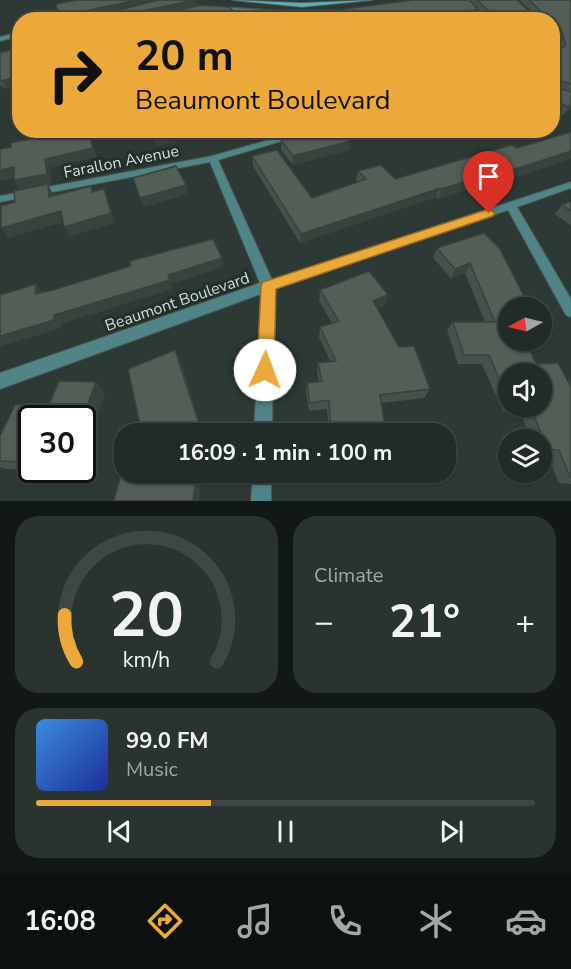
<!DOCTYPE html>
<html lang="en">
<head>
<meta charset="utf-8">
<style>
  :root { --surface:#212b28; --page:#293330; --text:#f1f3f6; --muted:#a2a7a8; --line:#3e4745; --accent:#eba93a }
  body { margin:0; font-family:"Nunito Sans",sans-serif; background:var(--page); color:var(--text); height:100vh; display:flex; flex-direction:column; font-size:22px; white-space:nowrap }
  * { box-sizing:border-box; margin:0 }
  p { font-size:20px; color:var(--muted) }
  .icon { flex:none; width:33px; height:33px; fill:none; stroke:currentColor; stroke-width:2; stroke-linecap:round; stroke-linejoin:round }
  .map { position:relative; height:501px; overflow:hidden }
  .side { display:flex; flex-direction:column; gap:15px; padding:15px; background:#121816; flex:1 }
  .side>* { flex:none }
  .banner { position:absolute; left:12px; top:12px; width:548px; height:126px; border-radius:24px; box-shadow:0 2px 4px #0004,0 0 0 2px var(--line); background:#eba93a; color:#111; overflow:hidden }
  .needle { width:39px; rotate:262deg }
  .buttons { position:absolute; left:498px; top:297px; display:grid; gap:12px }
  .buttons a { display:grid; place-items:center; width:54px; height:54px; border-radius:50%; background:var(--surface); box-shadow:0 2px 4px #0004,0 0 0 2px var(--line); font-size:30px }
  .speed { position:absolute; left:18px; top:405px; display:flex; gap:12px; font-size:30px; font-weight:700; text-align:center }
  .speed>* { display:grid; place-content:center; width:78px; height:78px; border-radius:50%; background:var(--surface); box-shadow:0 2px 4px #0004,0 0 0 2px var(--line); line-height:1 }
  .speed .limit { border:3px solid #111; border-radius:9px; background:#fff; color:#111 }
  .pin { position:absolute; display:grid; place-items:center; width:51px; height:51px; color:#fff; margin:-62px -26px; border-radius:50% 50% 50% 0; rotate:-45deg; box-shadow:0 0 6px #0007 }
  .pin .icon { rotate:45deg }
  .me { position:absolute; width:66px; margin:-33px; rotate:2deg; stroke-linejoin:round; filter:drop-shadow(0 0 4px #0008) }
  .turn { display:flex; align-items:center; gap:21px; height:126px; padding:0 24px; font-size:27px }
  .turn .icon { width:78px; height:78px; stroke-width:2.5 }
  .turn b { display:block; font-size:42px; line-height:51px }
  .big { font-size:45px; font-weight:700; line-height:1.1 }
  .side .card { flex:1; display:flex; flex-direction:column; justify-content:center; gap:9px; min-width:0; padding:0 21px; border-radius:24px; background:var(--page) }
  .side .dial { align-items:center; gap:0 }
  .dial svg { height:156px; overflow:visible; fill:none; stroke:var(--line); stroke-width:7; stroke-linecap:round; text-anchor:middle }
  .dial text { fill:var(--text); stroke:none }
  .song { display:flex; align-items:center; gap:18px }
  .cover { width:72px; height:72px; border-radius:9px; background:linear-gradient(135deg,hsl(210 70% 55%),hsl(230 70% 35%)) }
  .played { height:6px; border-radius:3px; background:linear-gradient(90deg,var(--accent) 35%,var(--line) 35%) }
  .keys { display:flex; justify-content:space-around; direction:ltr }
  .heat { display:flex; justify-content:space-between; align-items:center; font-size:33px; direction:ltr }
  .side .tiles { flex:1; display:grid; gap:15px; grid-template-columns:1fr 1fr }
  .card:last-child { grid-column:span 2 }
  .trip { position:absolute; left:114px; top:423px; width:342px; height:60px; border-radius:24px; background:var(--surface); box-shadow:0 2px 4px #0004,0 0 0 2px var(--line); font-weight:700; line-height:60px; text-align:center }
  .tabs { display:flex; height:96px; justify-content:space-around; align-items:center; background:#0d1110; color:var(--muted) }
  .tabs .icon { width:42px; height:42px }
  .tabs .current { color:var(--accent) }
  .tabs b { font-size:27px; color:var(--text) }
  .map>svg:first-child { display:block }
</style>
</head>
<body>
<div class="map">
<svg width="571" height="501" viewBox="0 0 571 501">
  <rect width="100%" height="100%" fill="#2c3935"/>
  <g fill="none" stroke-linecap="round" stroke-linejoin="round">
    <g stroke="#4a5653" stroke-width="3">
      <g id="service">
        <path d="M464 0H468L481 14H477Z"/>
        <path d="M218 7 273 11H333L335 12 333 13H273L220 9Z"/>
      </g>
    </g>
    <g stroke="#4a5653" stroke-width="2">
      <g id="minor">
        <path d="M552 31 555 33 560 53 552 57 554 52Z"/>
        <path d="M20 32V36L0 41V37Z"/>
        <path d="M304 130H319L218 160 272 280 571 182V188L517 207 571 299V317L566 315 508 210 274 289 272 434H254L261 294 0 389V373L260 283 210 162 0 202V196L212 156Z"/>
        <path d="M253 472H271V501H251Z"/>
      </g>
    </g>
    <g stroke="#4a5653" stroke-width="2">
      <path id="secondary" d="M232 0 302 3 373 0 302 7Z"/>
    </g>
    <use href="#service" fill="#508587" fill-rule="evenodd"/>
    <use href="#minor" fill="#508587" fill-rule="evenodd"/>
    <use href="#secondary" fill="#59b1b4" fill-rule="evenodd"/>
  </g>
  <g fill="#47514b" fill-rule="evenodd">
    <path d="M470 0H517L533 15H536L519 0H571V107L563 115 552 109V20H491L483 15ZM553 31 557 32 561 49 557 52 553 51Z"/>
    <path d="M306 14 476 16 456 20H306Z"/>
    <path d="M20 47V84L6 89 0 85V53Z"/>
    <path d="M150 130H193L194 137 156 146Z"/>
    <path d="M571 132 504 181 501 179 438 199 436 197 300 243 253 166 252 156 312 198 358 182 356 180 358 171 395 179 517 148Z"/>
    <path d="M281 134 350 141 349 150 293 165 281 150Z"/>
    <path d="M571 201V226L555 214 562 205Z"/>
    <path d="M484 233 508 308 536 364 571 387V484L559 483 548 456H542V440H531L520 411 503 412 482 364H458L447 330 453 322H485L465 273 451 278 433 258 437 248ZM508 374 542 406H508Z"/>
    <path d="M320 290 388 295 384 306 377 309 399 347 430 389 424 398 381 403 386 434H329L327 409 309 411 306 392 307 383 319 382 317 372 318 363 330 361 319 337 320 327 332 323 319 301Z"/>
    <path d="M105 393 82 461V418H32V470H48L5 469 0 467V436L49 405Z"/>
    <path d="M332 472H392L387 478H332Z"/>
  </g>
  <g fill="#3a423d">
    <path d="M137 0H166L87 18 84 14 85 11Z"/>
    <path d="M196 0 197 6 144 18 140 14 142 11Z"/>
    <path d="M478 9 476 16 456 20H420Z"/>
    <path d="M20 75V84L6 89 2 81Z"/>
    <path d="M571 104V107L563 115 568 107Z"/>
    <path d="M88 130 97 157 50 168 52 184 48 185 53 194 55 207 20 190 14 180 45 159Z"/>
    <path d="M160 130H193L194 137 156 146 152 132Z"/>
    <path d="M275 130H294L275 136Z"/>
    <path d="M416 130H426L415 134Z"/>
    <path d="M350 141 349 150 293 165V156Z"/>
    <path d="M571 151V159L504 181 509 171Z"/>
    <path d="M14 167 20 177 0 181V170Z"/>
    <path d="M506 169 501 179 438 199 441 189Z"/>
    <path d="M186 185 188 194 144 207 140 198Z"/>
    <path d="M440 188 436 197 300 243 301 234Z"/>
    <path d="M104 189 108 198 115 223 69 237 64 227Z"/>
    <path d="M61 211 67 221 8 238 1 228Z"/>
    <path d="M222 258 223 267 171 284 173 289 61 324V328L0 347V336L54 315 168 275Z"/>
    <path d="M470 263 465 273 451 278 455 269Z"/>
    <path d="M36 284 43 293 35 294Z"/>
    <path d="M388 295 384 306 370 312 373 301Z"/>
    <path d="M175 350 181 361 203 434H186Z"/>
    <path d="M96 382 105 393 82 461V419Z"/>
    <path d="M197 472H200L202 476 199 501H193Z"/>
  </g>
  <g fill="#535e57" stroke="#3a423d" stroke-width="1.5" fill-rule="evenodd">
    <path d="M77 0H137L85 11 84 14 97 16 158 0H195L142 11 140 14 142 16H154L201 5 229 7 243 20H60L56 4Z"/>
    <path d="M413 0H469L478 9 420 20H314L306 14Z"/>
    <path d="M477 0H517L533 15H542V12L529 0H571V84L554 79 555 87 571 92V104L568 107 552 98V20H505L485 8ZM553 23 560 26 566 45 557 52 553 51Z"/>
    <path d="M285 9 298 20H254L248 14Z"/>
    <path d="M20 47V75L2 81 0 80V53Z"/>
    <path d="M72 130H88L93 148 45 159 47 174 14 180V167L0 170V149L11 147V143Z"/>
    <path d="M294 130H314L316 132 321 130H340L350 141 293 156 281 140 285 139 281 134Z"/>
    <path d="M571 132V151L509 171 506 169 441 189 440 188 301 234 252 156 277 150 312 198 366 179 358 171 381 165 395 179 512 145 517 148Z"/>
    <path d="M176 166 186 185 140 198 133 178Z"/>
    <path d="M48 184 49 197 91 186 92 192 104 189 111 213 64 227 61 211 1 228V206L15 202 14 191Z"/>
    <path d="M571 201V211L562 205Z"/>
    <path d="M484 233 500 249 530 308H508V340H525L536 364 558 363 571 387V479L559 450H548L530 406H542V374H508V399L489 355H464L453 322H495L470 263 455 269 437 248Z"/>
    <path d="M213 239 222 258 168 275 170 280 54 315V320L0 336V295L36 284 35 294 53 290 131 266 130 261Z"/>
    <path d="M369 271 388 295 373 301 399 347 414 346 430 389 380 395 386 434H331L329 400 310 403 307 383 322 381 318 363 336 361 320 327 339 321 320 290Z"/>
    <path d="M175 350 200 427 186 434H142L128 369Z"/>
    <path d="M59 381 96 382 82 419 32 418V462L0 461V436L15 405H49Z"/>
    <path d="M122 470H124V472H197L193 501H114Z"/>
  </g>
  <path fill="#eba93a" stroke="#996e26" stroke-width="1.5" d="M489 209 495 213 493 216 276 289 274 370 272 376 265 378 259 376 257 370 261 286 263 282Z"/>
  <g text-anchor="middle" stroke-width="6" stroke-linejoin="round" paint-order="stroke">
    <g font-size="16" fill="#d3dbd9" stroke="#222f2b">
      <text transform="translate(121 161) rotate(-11)" y="6">Farallon Avenue</text>
      <text transform="translate(177 301) rotate(-19)" y="6">Beaumont Boulevard</text>
    </g>
  </g>
</svg>
<div class="buttons">
<a><svg class="needle" viewBox="-14 -14 28 28"><path d="M0-13l5 13h-10z" fill="#e53935"/><path d="M0 13l5-13h-10z" fill="#a2a7a8"/></svg></a>
<a><svg class="icon" aria-label="sound" viewBox="0 0 24 24"><path d="M4 9h4l5-4v14l-5-4H4zM17 9q2 3 0 6"/></svg></a>
<a><svg class="icon" aria-label="layers" viewBox="0 0 24 24"><path d="M12 4l9 5-9 5-9-5zM3 14l9 5 9-5"/></svg></a>
</div>
<div class="speed"><div class="limit">30</div></div>
<div class="pin" style="left:489px;top:213px;background:#d93025"><svg class="icon" aria-label="arrive" viewBox="0 0 24 24"><path d="M6 21V4h12l-3 4 3 4H6"/></svg></div>
<svg class="me" style="left:265px;top:370px" viewBox="-20 -20 40 40"><circle r="19" fill="#fff"/><path d="M0-13L10 11 0 6-10 11z" fill="#eba93a"/></svg>
<div class="trip">16:09 · 1 min · 100 m</div>
<div class="banner">
<div class="turn"><svg class="icon" aria-label="right" viewBox="0 0 24 24"><path d="M7 20v-9h11M14 6l5 5-5 5"/></svg><div><b>20 m</b>Beaumont Boulevard</div></div>
</div>
</div>
<section class="side">
<div class="tiles">
<div class="card dial"><svg viewBox="0 0 100 80">
<path d="M14 69A42 42 0 1 1 86 69"/>
<path d="M14 69A42 42 0 0 1 8 45" stroke="#eba93a"/>
<text x="50" y="56" font-size="32" font-weight="700">20</text>
<text x="50" y="72" font-size="11">km/h</text>
</svg></div>
<div class="card"><p>Climate</p>
<div class="heat"><a>−</a><b class="big">21°</b><a>+</a></div>
</div>
<div class="card">
<div class="song"><i class="cover"></i><div><b>99.0 FM</b><p>Music</p></div></div>
<div class="played"></div>
<div class="keys"><svg class="icon" aria-label="previous" viewBox="0 0 24 24"><path d="M18 5L8 12l10 7zM5 5v14"/></svg><svg class="icon" aria-label="pause" viewBox="0 0 24 24"><path d="M8 5v14M16 5v14"/></svg><svg class="icon" aria-label="next" viewBox="0 0 24 24"><path d="M6 5l10 7-10 7zM19 5v14"/></svg></div>
</div>
</div>
</section>
<nav class="tabs">
<b>16:08</b>
<svg class="icon current" aria-label="directions" viewBox="0 0 24 24"><path d="M12 3l9 9-9 9-9-9zM9 14v-3h6M13 9l2 2-2 2"/></svg>
<svg class="icon" aria-label="music" viewBox="0 0 24 24"><path d="M9 18V5l10-2v13"/><circle cx="6" cy="18" r="3"/><circle cx="16" cy="16" r="3"/></svg>
<svg class="icon" aria-label="phone" viewBox="0 0 24 24"><path d="M5 4h4l2 5-3 2q2 4 5 5l2-3 5 2v4C11 20 4 13 5 4z"/></svg>
<svg class="icon" aria-label="climate" viewBox="0 0 24 24"><path d="M12 3v18M4 7l16 10M4 17L20 7"/></svg>
<svg class="icon" aria-label="car" viewBox="0 0 24 24"><path d="M5 17H2v-5l4-1 3-4h7l3 4 3 1v5h-3M9 17h6M6 11h13"/><circle cx="7" cy="17" r="2"/><circle cx="17" cy="17" r="2"/></svg>
</nav>
</body>
</html>
